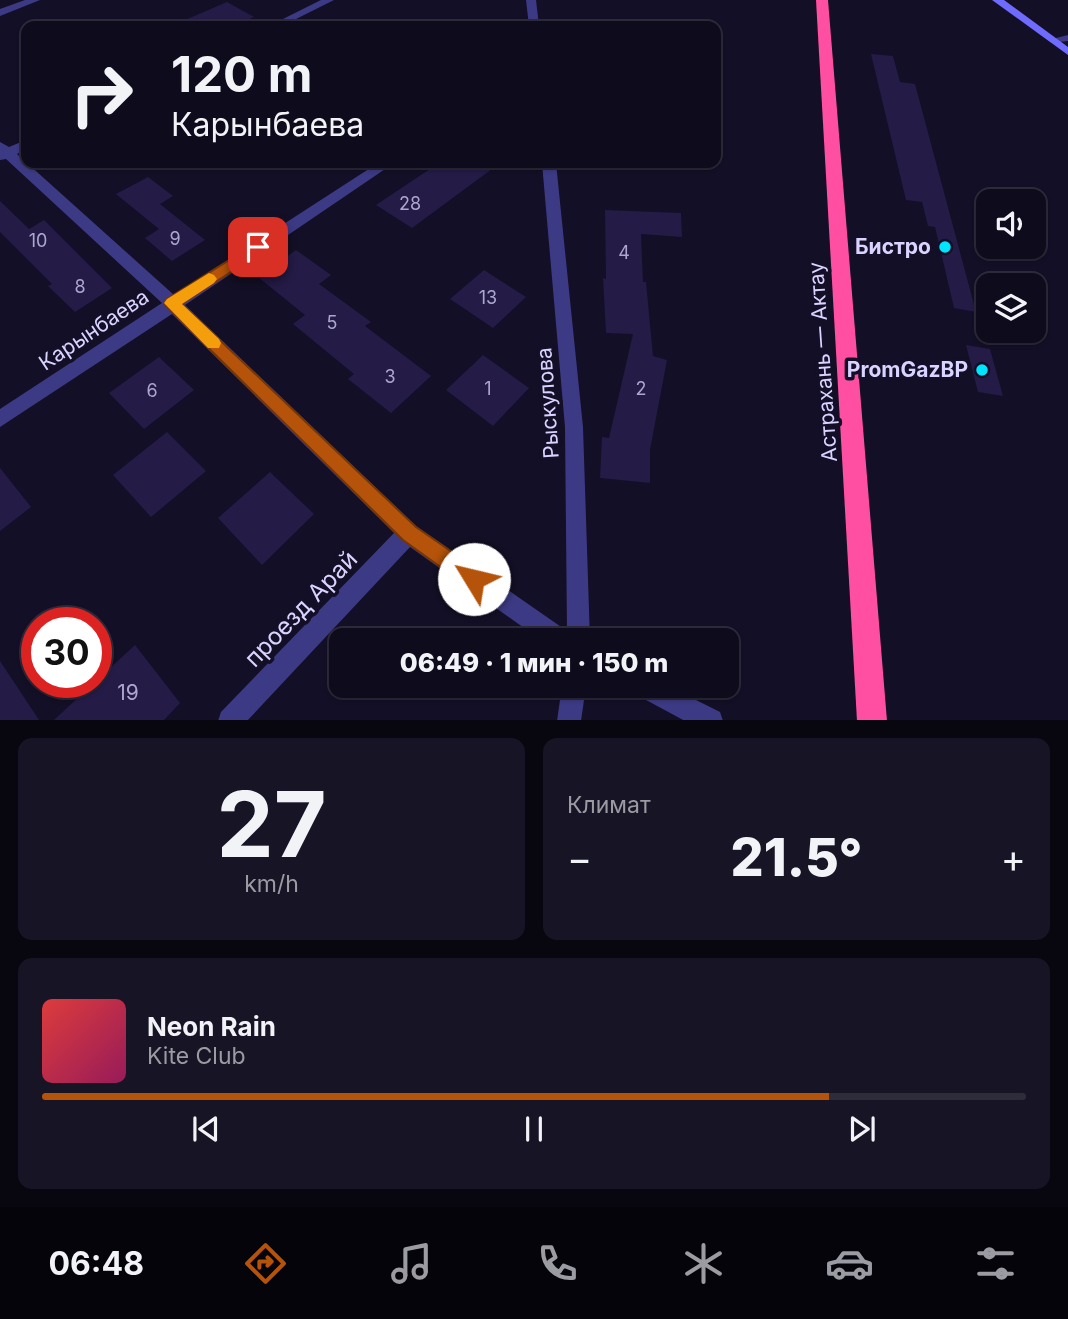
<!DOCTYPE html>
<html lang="ru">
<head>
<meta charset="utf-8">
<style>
  :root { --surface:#0e0b1c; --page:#171425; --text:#f1f3f6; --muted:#9b9ba3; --line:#2e2b3b; --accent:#b45309 }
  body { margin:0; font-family:Inter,sans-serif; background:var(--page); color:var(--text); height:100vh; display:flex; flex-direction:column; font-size:26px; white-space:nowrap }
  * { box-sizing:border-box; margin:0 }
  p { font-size:23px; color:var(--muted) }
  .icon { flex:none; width:38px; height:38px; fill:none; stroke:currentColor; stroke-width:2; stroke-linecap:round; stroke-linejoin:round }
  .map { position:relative; height:720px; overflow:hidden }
  .sheet { display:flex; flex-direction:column; gap:18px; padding:18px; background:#08060f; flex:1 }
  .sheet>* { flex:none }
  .top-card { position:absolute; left:21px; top:21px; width:700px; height:147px; border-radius:14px; box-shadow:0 2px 5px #0004,0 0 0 2px var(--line); background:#0e0b1c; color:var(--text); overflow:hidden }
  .buttons { position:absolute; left:976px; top:189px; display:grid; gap:14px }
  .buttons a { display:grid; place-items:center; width:70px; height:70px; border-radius:14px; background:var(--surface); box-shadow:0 2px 5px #0004,0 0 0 2px var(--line); font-size:35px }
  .speed { position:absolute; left:21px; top:607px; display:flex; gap:14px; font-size:35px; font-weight:700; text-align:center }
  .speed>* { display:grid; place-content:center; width:91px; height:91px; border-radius:50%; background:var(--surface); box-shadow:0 2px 5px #0004,0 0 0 2px var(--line); line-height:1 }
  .speed .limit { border:10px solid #d22; background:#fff; color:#111 }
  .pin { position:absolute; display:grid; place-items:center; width:60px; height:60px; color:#fff; margin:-30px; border-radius:14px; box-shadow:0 4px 10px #0006 }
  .me { position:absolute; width:77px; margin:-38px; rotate:306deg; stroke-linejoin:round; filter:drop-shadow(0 0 5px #0008) }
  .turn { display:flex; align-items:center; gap:24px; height:147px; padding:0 35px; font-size:32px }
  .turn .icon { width:91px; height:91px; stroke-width:2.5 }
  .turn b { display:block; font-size:49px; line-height:60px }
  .big { font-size:52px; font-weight:800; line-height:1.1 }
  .sheet .tile { flex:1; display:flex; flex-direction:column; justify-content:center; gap:10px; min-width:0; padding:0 24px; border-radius:14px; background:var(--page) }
  .sheet .dial { align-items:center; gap:0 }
  .dial b { font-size:91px; line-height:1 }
  .song { display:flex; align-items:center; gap:21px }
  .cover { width:84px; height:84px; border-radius:10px; background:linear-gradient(135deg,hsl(0 70% 55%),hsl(330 70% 35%)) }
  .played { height:7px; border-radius:4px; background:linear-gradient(90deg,var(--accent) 80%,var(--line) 80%) }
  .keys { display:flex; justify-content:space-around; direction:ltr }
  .heat { display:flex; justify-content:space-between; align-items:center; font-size:38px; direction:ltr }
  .sheet .tiles { flex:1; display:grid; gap:18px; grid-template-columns:1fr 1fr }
  .tile:last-child { grid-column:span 2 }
  .trip { position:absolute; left:329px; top:628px; width:410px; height:70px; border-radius:14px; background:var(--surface); box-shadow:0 2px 5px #0004,0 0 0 2px var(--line); font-weight:800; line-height:70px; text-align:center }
  .dock { display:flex; height:112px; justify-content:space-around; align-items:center; background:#06040b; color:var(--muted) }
  .dock .icon { width:49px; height:49px }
  .dock .active { color:var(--accent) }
  .dock b { font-size:32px; color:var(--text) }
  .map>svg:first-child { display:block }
</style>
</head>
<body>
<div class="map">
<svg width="1068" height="721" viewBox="0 0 1068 721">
  <rect width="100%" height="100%" fill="#130f26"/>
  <g fill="#241b47">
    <path d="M227 2 254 17 234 26H171Z"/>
    <path d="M871 54 893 56 900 82 915 84 976 312 954 308 935 227 928 226 922 202 906 200Z"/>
    <path d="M439 163H500L412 228 376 205Z"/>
    <path d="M148 177 173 196 160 204 205 240 172 261 145 238 159 229 116 194Z"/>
    <path d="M0 201 29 229 44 220 112 288 75 312 48 286 52 284 0 232Z"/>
    <path d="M605 210 681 213 682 237 641 234 643 282H646L653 356 667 360 650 450V483L600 478 602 437 609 438 633 334 606 333 603 278 606 279Z"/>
    <path d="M296 250 331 275 319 284 371 322 365 326 431 376 391 413 348 379 354 374 293 324 305 315 258 277Z"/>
    <path d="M484 270 526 297 493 328 450 299Z"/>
    <path d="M966 345 990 349 1003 396 978 392Z"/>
    <path d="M483 355 529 388 493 426 446 390Z"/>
    <path d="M159 357 194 390 144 429 109 393Z"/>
    <path d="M167 432 206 471 151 517 113 475Z"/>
    <path d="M0 468 31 507 0 531Z"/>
    <path d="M270 472 314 514 262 565 218 518Z"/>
    <path d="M135 645 180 703 164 720H54Z"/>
    <path d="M0 661 39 720H0Z"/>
  </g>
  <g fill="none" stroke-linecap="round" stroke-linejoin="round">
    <path fill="#3d3a85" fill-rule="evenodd" d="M1068 35V41L1052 43 1048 40Z"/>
    <g fill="#3d3a85" fill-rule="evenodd">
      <path d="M25 0H40L0 16V9Z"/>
      <path d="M321 0H334L282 26H269Z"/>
      <path d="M526 0H536L539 26H529Z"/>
      <path d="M26 140V149L17 154 174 295 378 163H394L185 305 416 526 567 631 565 427 542 163H556L583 427 590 640H541L410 547 247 721H218L221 712 394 533 172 314 0 427V409L162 303 6 159 0 160V142L9 147Z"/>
      <path d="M562 686H586L581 721H557Z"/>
      <path d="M631 686H668L720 712 723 721H685L635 694Z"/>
    </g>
    <path fill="#6f6bff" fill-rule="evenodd" d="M992 0H1004L1068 47V55Z"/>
    <path fill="#ff4fa3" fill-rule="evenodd" d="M816 0H828L887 721H857Z"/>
  </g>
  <path fill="#b45309" stroke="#753606" stroke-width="2" d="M258 242 263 243V251L182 304 416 527 481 572 484 579 481 586 474 589 467 586 403 540 167 307 164 303 167 299Z"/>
  <path fill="#f59e0b" d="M209 273 214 275 217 279 214 283 182 304 219 339 221 343 219 348H208L164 303 167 299Z"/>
  <g fill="#00e5ff" stroke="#130f26" stroke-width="2.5">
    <circle cx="945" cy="247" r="7"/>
    <circle cx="982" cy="370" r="7"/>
  </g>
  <g text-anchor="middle" stroke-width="7" stroke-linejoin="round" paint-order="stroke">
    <g font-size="18" fill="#aca6d1">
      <text x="410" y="210">28</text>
      <text x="175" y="245">9</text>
      <text x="38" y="247">10</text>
      <text x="624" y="259">4</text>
      <text x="80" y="293">8</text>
      <text x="488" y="304">13</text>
      <text x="332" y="329">5</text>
      <text x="390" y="383">3</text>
      <text x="488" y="395">1</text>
      <text x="641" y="395">2</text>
      <text x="152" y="397">6</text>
    </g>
    <g font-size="21" font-weight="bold" fill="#d9d4ff" stroke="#130f26" text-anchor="end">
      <text x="931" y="254">Бистро</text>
      <text x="968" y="377">PromGazBP</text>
    </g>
    <g font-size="21" fill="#d9d4ff" stroke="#130f26">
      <text transform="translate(94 330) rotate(-34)" y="7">Карынбаева</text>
      <text transform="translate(823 362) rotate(-94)" y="7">Астрахань — Актау</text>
      <text transform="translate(548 403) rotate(-94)" y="7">Рыскулова</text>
    </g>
    <g font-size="21" fill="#aca6d1">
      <text x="128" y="700">19</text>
    </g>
    <g font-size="24" fill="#d9d4ff" stroke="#130f26">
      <text transform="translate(301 609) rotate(-46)" y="8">проезд Арай</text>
    </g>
  </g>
</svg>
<div class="buttons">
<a><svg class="icon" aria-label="sound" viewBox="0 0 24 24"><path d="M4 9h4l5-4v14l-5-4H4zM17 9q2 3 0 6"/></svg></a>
<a><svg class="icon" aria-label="layers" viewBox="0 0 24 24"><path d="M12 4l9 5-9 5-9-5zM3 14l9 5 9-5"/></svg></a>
</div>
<div class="speed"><div class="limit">30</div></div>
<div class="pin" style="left:258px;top:247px;background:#d93025"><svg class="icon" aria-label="arrive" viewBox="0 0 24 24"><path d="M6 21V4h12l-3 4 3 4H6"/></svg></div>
<svg class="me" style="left:474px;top:579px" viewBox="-20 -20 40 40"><circle r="19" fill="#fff"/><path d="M0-13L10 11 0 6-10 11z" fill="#b45309"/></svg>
<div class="trip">06:49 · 1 мин · 150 m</div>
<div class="top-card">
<div class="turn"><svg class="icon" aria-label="right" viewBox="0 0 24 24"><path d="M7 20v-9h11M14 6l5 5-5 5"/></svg><div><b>120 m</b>Карынбаева</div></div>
</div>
</div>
<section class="sheet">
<div class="tiles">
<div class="tile dial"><b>27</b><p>km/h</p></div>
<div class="tile"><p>Климат</p>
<div class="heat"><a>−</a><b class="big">21.5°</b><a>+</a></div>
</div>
<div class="tile">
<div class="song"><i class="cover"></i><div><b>Neon Rain</b><p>Kite Club</p></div></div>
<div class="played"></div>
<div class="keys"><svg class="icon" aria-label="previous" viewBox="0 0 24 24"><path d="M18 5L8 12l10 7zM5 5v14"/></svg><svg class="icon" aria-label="pause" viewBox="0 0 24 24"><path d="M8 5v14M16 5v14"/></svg><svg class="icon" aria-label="next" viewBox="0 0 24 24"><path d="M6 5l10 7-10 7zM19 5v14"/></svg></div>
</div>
</div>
</section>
<nav class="dock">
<b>06:48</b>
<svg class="icon active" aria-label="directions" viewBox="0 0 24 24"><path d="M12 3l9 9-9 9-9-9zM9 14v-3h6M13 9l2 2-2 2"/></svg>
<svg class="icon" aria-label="music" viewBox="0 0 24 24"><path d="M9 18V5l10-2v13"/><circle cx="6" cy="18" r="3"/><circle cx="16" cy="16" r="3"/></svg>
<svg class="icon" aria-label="phone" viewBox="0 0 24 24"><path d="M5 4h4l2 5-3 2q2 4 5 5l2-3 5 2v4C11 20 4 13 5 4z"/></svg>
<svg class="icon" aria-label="climate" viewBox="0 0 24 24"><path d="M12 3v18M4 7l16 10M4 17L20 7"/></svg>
<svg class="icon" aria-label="car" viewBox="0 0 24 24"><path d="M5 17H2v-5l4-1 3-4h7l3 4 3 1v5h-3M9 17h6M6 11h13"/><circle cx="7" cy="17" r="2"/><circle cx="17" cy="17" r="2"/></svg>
<svg class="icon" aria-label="filters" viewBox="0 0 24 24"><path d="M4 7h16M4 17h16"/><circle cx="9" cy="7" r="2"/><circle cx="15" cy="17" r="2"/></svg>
</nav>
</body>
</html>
